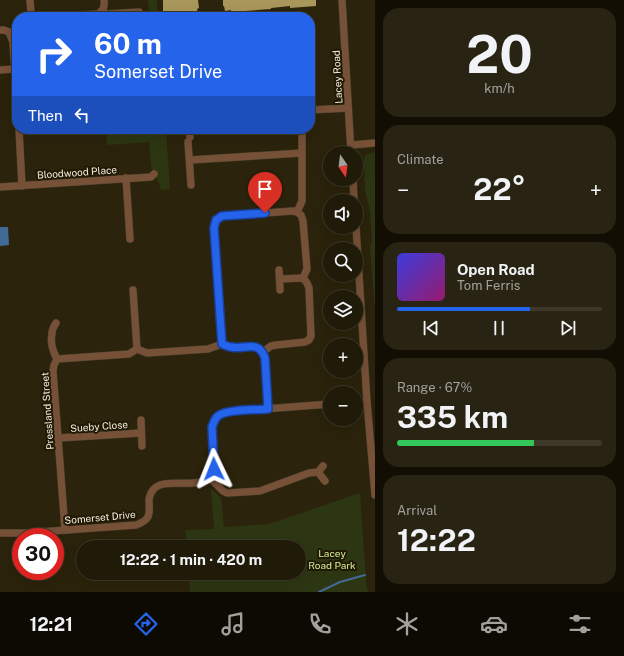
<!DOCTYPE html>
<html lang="en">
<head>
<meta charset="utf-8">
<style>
  :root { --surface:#201a08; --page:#282312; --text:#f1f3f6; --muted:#a2a19c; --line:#3d3829; --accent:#2563eb }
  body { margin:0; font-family:"Public Sans",sans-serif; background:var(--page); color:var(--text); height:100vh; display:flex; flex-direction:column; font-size:15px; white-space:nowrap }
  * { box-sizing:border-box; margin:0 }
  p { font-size:13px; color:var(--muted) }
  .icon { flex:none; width:22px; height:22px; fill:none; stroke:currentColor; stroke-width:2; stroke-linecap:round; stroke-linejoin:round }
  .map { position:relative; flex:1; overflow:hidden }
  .details { display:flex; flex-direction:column; gap:8px; padding:8px; background:#120e04; width:249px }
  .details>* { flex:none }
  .top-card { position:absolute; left:12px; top:12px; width:303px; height:122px; border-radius:16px; box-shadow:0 4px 16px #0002,0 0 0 1px var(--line); background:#2563eb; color:#fff; overflow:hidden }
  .needle { width:26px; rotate:166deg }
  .controls { position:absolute; left:323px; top:146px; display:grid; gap:8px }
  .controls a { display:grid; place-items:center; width:40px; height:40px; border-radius:50%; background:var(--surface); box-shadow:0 4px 16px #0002,0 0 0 1px var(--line); font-size:20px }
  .speed { position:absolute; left:12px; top:528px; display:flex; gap:8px; font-size:20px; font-weight:700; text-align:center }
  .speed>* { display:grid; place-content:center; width:52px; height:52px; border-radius:50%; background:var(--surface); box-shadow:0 4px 16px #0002,0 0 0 1px var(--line); line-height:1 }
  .speed .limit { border:6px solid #d22; background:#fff; color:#111 }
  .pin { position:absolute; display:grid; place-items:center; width:34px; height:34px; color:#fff; margin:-41px -17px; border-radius:50% 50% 50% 0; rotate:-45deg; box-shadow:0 0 4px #0007 }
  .pin .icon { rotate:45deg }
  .me { position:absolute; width:44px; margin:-22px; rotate:358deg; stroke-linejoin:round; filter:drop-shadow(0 0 3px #0008) }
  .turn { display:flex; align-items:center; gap:14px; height:84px; padding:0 16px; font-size:18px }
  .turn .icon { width:52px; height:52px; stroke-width:2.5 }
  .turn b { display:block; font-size:28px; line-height:34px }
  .then { display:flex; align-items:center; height:38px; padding:0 16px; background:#0003; gap:8px; font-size:15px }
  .big { font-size:30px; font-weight:700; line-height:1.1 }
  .details .card { flex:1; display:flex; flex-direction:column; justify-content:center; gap:6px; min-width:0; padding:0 14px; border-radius:16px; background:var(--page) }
  .details .dial { align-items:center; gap:0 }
  .dial b { font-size:52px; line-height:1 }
  .song { display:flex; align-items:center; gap:12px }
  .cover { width:48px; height:48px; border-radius:6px; background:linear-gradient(135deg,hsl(240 70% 55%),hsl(320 70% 35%)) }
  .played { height:4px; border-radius:2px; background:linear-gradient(90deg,var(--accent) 65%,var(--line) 65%) }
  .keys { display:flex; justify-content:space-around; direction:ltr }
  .heat { display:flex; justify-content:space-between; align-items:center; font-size:22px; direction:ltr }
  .charge { height:6px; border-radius:3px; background:linear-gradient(90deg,#34c759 67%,var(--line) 0) }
  .trip { position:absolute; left:76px; top:540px; width:230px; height:40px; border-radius:20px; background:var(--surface); box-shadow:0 4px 16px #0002,0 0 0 1px var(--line); font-weight:700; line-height:40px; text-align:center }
  .tabs { display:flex; height:64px; justify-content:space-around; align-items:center; background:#0d0a03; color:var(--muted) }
  .tabs .icon { width:28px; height:28px }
  .tabs .current { color:var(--accent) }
  .tabs b { font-size:18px; color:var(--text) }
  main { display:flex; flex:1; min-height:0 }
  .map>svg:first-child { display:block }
</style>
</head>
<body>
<main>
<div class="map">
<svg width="375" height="592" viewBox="0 0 375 592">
  <rect width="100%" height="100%" fill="#2b230b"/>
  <g fill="#2c3613">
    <path d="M148 0H157L158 17H149Z"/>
    <path d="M105 129H166L170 189 161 190 160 186 151 166 149 142 107 145Z"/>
    <path d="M375 152V309L370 248 372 239 370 212 365 189 364 158 366 155Z"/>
    <path d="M211 489 221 498 224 527 269 524 360 493 366 580 368 592H190L189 573H299V547H187L185 530 214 529Z"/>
  </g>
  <path fill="#416a95" d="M0 227H8L9 245 0 246Z"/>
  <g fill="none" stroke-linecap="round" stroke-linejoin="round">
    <path stroke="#416a95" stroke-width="2" d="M319 592 340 582 365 575"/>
  </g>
  <g fill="#aa975b">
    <path d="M163 0H198L199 8 197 9 198 14 172 15V16L165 17V11H163Z"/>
    <path d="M223 0H316V6L290 8V6L281 7 271 8V9L231 12V10L225 11 224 6H223Z"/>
  </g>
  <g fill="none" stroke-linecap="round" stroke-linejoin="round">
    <g stroke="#474029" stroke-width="8">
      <g id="minor">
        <path d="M342 0 351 153"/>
        <path d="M102 11 107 14 139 12"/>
        <path d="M29 17 31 13 30 0"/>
        <path d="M45 17 98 14C103 10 105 7 104 0"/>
        <path d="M0 30H4L9 32 13 42 17 103"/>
        <path d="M0 70 15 69"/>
        <path d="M310 110 348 108"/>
        <path d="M19 129 22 186"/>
        <path d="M189 129 190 137"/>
        <path d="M188 142 191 185"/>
        <path d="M351 145 375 143"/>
        <path d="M190 160 302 153"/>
        <path d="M126 178 130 239"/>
        <path d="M353 179 354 201"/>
        <path d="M0 187 151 177 154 174"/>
        <path d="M356 227 367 402 375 495"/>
        <path d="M279 270 280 290"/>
        <path d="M280 279 303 278"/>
        <path d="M133 290 137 349"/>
        <path d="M56 323C54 326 52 330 52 333 50 342 53 352 57 359"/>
        <path d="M222 344 214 228 216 221 222 216 293 211 297 212"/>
        <path d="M263 352 271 346 276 345 305 342 309 340 311 336 309 288 307 283 303 278 307 269 303 221 301 215 297 212 302 201V129"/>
        <path d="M356 403 367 402"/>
        <path d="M141 420 142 446"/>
        <path d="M58 438 141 433"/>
        <path d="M323 466 318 472 325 481"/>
        <path d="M210 478 223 491 227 493 260 491 309 473 318 472"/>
        <path d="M65 530 53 371 54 365 57 359 129 354 137 349 147 353 208 349 222 344 232 347 255 346 259 348 263 352 265 358 268 409"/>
        <path d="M0 533H25L136 525C160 517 142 503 153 490 165 474 205 495 214 470 216 464 213 436 212 427 214 419 217 416 224 412L330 404"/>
      </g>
    </g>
    <use href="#minor" stroke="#775038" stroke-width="7"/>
  </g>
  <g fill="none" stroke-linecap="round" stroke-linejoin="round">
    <g stroke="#184099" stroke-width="10">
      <path id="route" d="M214 469 212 427C214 423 214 419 218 416 226 409 257 410 268 409L265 358C258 339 246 350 231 347 228 347 225 345 222 344L214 228 216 220 222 216 265 213"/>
    </g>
    <use href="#route" stroke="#2563eb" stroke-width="7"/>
  </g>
  <g text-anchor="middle" stroke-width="4" stroke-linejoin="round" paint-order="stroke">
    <g font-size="10" fill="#f4efe1" stroke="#211903">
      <text transform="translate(337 77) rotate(-93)" y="4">Lacey Road</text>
      <text transform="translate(77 172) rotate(-4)" y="4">Bloodwood Place</text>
      <text transform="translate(47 411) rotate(-94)" y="4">Pressland Street</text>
      <text transform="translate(99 426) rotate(-4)" y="4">Sueby Close</text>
      <text transform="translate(100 517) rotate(-5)" y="4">Somerset Drive</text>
    </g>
    <g font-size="10" fill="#d5f09c" stroke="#211903">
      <text x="332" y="557">Lacey<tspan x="332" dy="12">Road Park</tspan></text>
    </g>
  </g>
</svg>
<div class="controls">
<a><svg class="needle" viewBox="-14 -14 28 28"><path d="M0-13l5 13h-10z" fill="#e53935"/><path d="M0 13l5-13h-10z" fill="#a2a19c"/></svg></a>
<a><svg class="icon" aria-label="sound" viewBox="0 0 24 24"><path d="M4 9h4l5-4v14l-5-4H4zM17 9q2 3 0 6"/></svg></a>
<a><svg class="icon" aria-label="search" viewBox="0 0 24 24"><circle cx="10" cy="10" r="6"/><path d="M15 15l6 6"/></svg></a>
<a><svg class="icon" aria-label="layers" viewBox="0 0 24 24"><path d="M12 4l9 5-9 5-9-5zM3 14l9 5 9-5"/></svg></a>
<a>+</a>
<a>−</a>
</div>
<div class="speed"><div class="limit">30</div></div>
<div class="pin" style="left:265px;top:213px;background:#d93025"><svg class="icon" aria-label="arrive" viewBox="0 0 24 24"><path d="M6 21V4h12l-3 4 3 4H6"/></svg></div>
<svg class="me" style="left:214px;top:469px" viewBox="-20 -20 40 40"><path d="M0-17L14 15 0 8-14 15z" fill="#2563eb" stroke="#fff" stroke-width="4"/></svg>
<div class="trip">12:22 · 1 min · 420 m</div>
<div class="top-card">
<div class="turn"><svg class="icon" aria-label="right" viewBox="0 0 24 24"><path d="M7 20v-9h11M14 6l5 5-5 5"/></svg><div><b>60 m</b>Somerset Drive</div></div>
<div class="then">Then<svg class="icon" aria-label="left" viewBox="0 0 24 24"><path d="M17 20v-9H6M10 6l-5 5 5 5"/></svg></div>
</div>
</div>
<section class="details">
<div class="card dial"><b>20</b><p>km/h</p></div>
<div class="card"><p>Climate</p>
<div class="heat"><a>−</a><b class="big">22°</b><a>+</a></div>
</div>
<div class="card">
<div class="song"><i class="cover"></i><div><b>Open Road</b><p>Tom Ferris</p></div></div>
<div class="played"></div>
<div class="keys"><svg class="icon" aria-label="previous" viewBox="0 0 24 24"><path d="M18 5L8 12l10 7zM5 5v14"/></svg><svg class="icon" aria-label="pause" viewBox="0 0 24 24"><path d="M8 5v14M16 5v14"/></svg><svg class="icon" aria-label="next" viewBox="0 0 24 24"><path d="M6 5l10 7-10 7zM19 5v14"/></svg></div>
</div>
<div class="card"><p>Range · 67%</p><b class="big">335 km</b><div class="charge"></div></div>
<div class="card"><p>Arrival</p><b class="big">12:22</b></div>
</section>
</main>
<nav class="tabs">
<b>12:21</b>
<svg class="icon current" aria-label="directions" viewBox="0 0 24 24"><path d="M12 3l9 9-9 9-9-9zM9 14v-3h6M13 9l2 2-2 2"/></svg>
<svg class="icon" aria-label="music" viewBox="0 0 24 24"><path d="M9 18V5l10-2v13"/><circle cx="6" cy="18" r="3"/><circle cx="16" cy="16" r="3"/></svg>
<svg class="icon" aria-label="phone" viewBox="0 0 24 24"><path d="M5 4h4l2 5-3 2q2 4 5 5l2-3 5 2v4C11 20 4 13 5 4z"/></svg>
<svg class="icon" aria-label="climate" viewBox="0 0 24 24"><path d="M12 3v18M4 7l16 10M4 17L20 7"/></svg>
<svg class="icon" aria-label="car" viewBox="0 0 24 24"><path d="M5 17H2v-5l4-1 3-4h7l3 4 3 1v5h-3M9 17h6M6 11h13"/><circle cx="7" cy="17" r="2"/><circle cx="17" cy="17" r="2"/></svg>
<svg class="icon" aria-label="filters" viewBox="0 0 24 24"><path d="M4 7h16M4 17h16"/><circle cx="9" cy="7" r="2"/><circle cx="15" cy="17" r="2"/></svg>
</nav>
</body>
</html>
